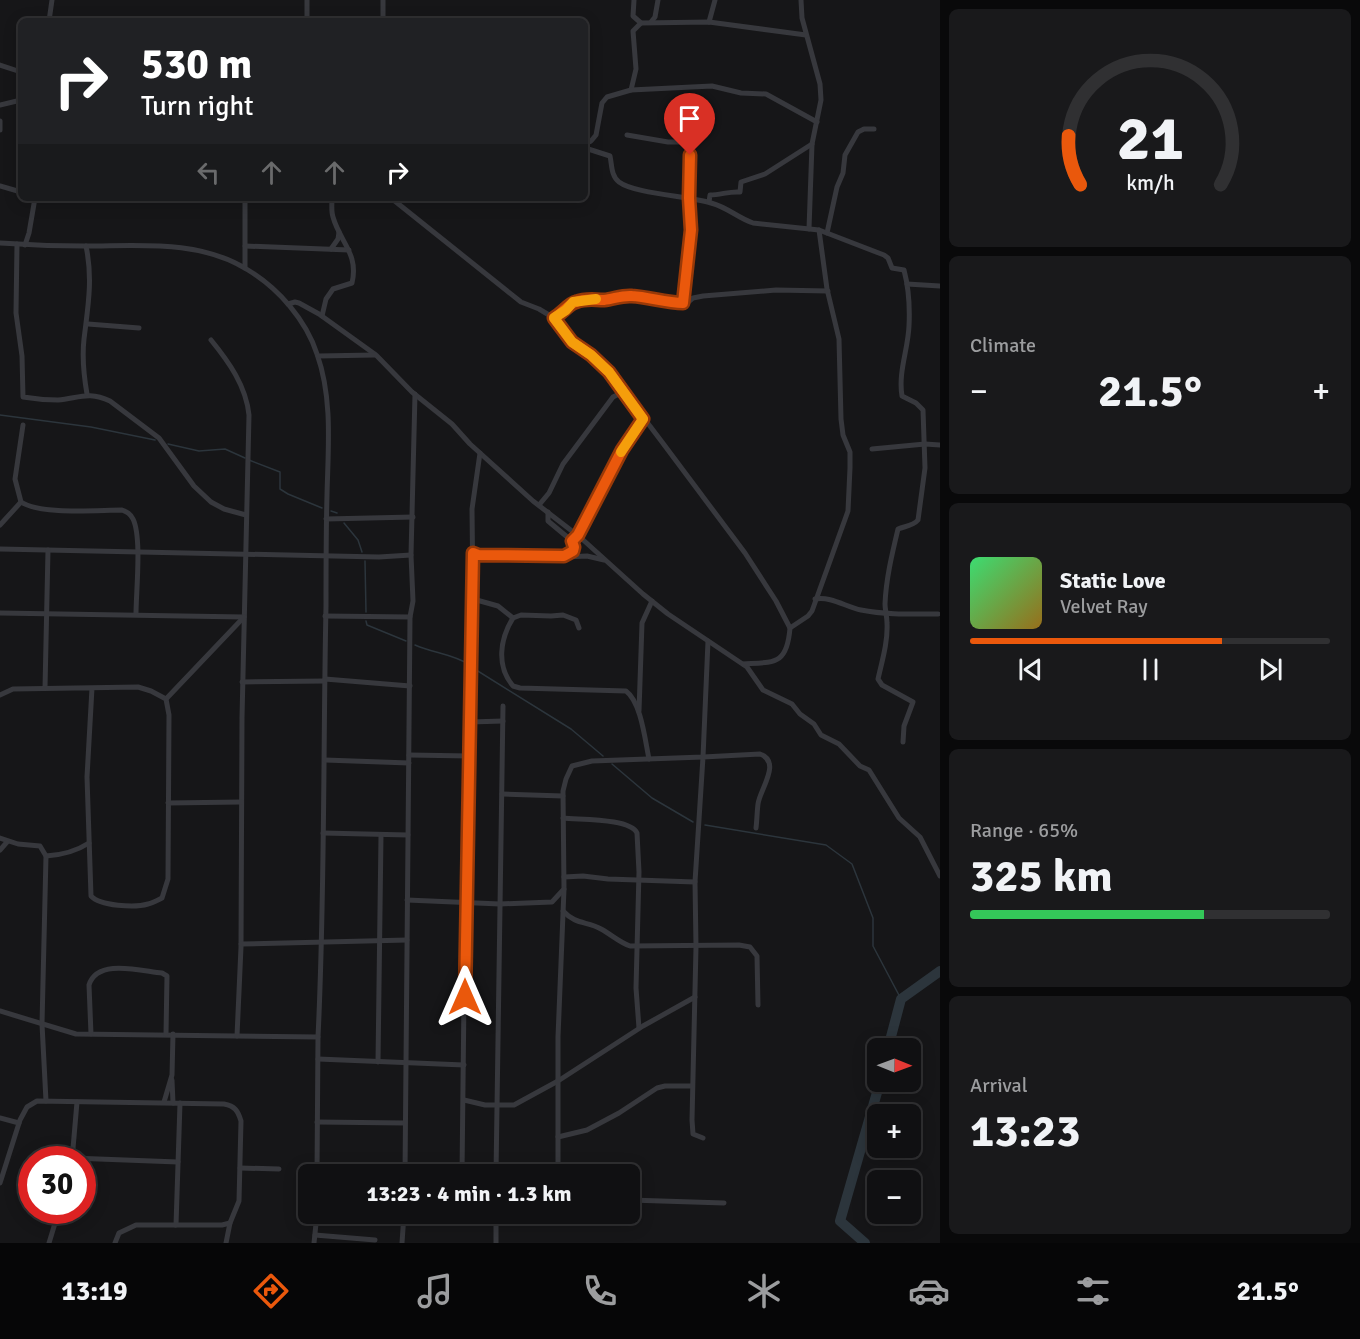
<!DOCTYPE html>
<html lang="en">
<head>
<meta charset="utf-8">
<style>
  :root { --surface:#101012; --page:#19191b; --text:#f1f3f6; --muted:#9c9d9f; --line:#303032; --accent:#ea580c }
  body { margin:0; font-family:Signika,sans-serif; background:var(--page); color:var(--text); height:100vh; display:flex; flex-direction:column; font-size:22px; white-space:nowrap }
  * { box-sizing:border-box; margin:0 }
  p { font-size:20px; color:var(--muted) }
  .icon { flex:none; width:33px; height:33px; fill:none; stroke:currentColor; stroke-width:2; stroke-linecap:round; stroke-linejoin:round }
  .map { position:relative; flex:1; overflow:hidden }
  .side { display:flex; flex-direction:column; gap:9px; padding:9px; background:#09090a; width:420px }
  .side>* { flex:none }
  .hud { position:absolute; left:18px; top:18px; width:570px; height:183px; border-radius:9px; box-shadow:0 3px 15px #0003,0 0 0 2px var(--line); background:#202124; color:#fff; overflow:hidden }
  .needle { width:39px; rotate:91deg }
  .tools { position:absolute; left:867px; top:1038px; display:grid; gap:12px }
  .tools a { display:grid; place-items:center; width:54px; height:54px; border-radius:9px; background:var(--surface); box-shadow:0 3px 15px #0003,0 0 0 2px var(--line); font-size:30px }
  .speed { position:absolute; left:18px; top:1146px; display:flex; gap:12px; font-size:30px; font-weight:700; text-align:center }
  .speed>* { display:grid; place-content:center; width:78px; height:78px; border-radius:50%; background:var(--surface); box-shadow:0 3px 15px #0003,0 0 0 2px var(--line); line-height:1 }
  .speed .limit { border:9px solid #d22; background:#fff; color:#111 }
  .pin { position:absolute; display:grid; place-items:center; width:51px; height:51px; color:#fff; margin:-62px -26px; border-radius:50% 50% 50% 0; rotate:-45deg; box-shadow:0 0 6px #0007 }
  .pin .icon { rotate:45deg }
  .me { position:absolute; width:66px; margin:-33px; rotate:0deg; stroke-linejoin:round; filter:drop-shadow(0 0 4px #0008) }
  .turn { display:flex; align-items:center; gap:21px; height:126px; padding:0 24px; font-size:27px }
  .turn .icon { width:78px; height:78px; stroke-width:2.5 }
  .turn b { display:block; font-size:42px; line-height:51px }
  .lanes { display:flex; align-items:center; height:57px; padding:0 24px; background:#0003; justify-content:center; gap:30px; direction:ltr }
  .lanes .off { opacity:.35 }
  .big { font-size:45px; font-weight:800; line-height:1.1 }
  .side .tile { flex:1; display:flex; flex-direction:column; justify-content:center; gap:9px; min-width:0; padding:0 21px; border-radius:9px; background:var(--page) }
  .side .dial { align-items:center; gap:0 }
  .dial svg { height:156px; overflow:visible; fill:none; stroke:var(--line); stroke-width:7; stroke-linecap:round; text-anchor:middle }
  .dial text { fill:var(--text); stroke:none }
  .song { display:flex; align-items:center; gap:18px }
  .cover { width:72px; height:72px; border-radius:9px; background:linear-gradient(135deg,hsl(140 70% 55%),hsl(40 70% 35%)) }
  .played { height:6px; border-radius:3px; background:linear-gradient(90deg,var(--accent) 70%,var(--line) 70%) }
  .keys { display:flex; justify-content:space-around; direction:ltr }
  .heat { display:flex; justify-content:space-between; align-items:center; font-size:33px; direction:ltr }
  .charge { height:9px; border-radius:4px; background:linear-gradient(90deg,#34c759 65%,var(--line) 0) }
  .trip { position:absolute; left:298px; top:1164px; width:342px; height:60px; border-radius:9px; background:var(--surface); box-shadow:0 3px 15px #0003,0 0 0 2px var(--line); font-weight:800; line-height:60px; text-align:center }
  .menu { display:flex; height:96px; justify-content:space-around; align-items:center; background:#060607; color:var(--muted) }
  .menu .icon { width:42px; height:42px }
  .menu .current { color:var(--accent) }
  .menu b { font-size:27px; color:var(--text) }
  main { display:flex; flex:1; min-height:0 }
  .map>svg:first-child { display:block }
</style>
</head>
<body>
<main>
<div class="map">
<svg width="940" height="1243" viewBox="0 0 940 1243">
  <rect width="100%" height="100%" fill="#161618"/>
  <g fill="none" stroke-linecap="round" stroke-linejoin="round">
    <g stroke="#2c353c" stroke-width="1.5">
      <path d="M0 415 91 427 155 440"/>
      <path d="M168 444 199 451 225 449 245 458"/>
      <path d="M249 460 280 472V489L288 494 322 508"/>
      <path d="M331 511 337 513"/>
      <path d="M344 523 358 540 362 552"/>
      <path d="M365 561 366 612"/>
      <path d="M366 621 367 625 406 641"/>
      <path d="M415 645C433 653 454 654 470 665"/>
      <path d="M473 668 571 729 603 756"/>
      <path d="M612 764 652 798 693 822"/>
      <path d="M705 825 826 845 852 864 873 918V946L901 999"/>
    </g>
    <g stroke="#2c353c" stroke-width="10">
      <path d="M888 1048 901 999 940 971"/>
      <path d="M865 1243 840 1221 880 1082"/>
    </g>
    <g stroke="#37383d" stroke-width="5">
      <path d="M634 0 633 16 641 23"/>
      <path d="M801 0 802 18 820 84 821 100 812 144 809 229"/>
      <path d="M49 21 52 0"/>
      <path d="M307 21V0"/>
      <path d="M383 21V0"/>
      <path d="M651 22 655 17 658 0"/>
      <path d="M709 22 715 0"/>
      <path d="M0 65 21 72"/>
      <path d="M631 90 636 69 633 31 641 23 709 22 806 35"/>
      <path d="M0 105 21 100"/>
      <path d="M0 121V130"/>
      <path d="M627 135 668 142H688L691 230 683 303"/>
      <path d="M585 144 591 141 596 135 602 103 607 97 631 90 712 86 741 93 766 94 817 122"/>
      <path d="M585 148 610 156C612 165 611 176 619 182 635 194 689 196 711 203 729 208 736 217 753 223L819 230 884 255 888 258 892 268 904 270C909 289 910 306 909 326 908 350 898 372 902 396L916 403 923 410 925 468 918 520C913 526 905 526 898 529 892 554 886 579 885 604 885 610 887 616 887 623 888 642 882 661 878 679L882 685 913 702 904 726 903 742"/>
      <path d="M0 186 21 192"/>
      <path d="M391 198 521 302 539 309 554 318C562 314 570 304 576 302 586 298 594 300 603 300 613 299 621 295 631 296 650 297 668 303 687 303L693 298 703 296 776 290 828 291"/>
      <path d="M709 202 710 195C721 195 729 191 740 192L741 182 765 174 812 144"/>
      <path d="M827 233 837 187 843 173 845 155 858 132 864 129H874"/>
      <path d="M0 243C28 245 56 246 84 246 139 246 199 239 248 270 279 289 306 320 317 354 333 399 328 449 327 495 326 532 326 569 326 606 323 750 325 894 318 1037L76 1034 0 1011"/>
      <path d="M17 244 16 313 22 356 23 397C35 399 46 400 58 400 79 398 89 391 110 401L159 438 194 486 211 502 224 509 246 515"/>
      <path d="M25 245 29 233 35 198"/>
      <path d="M86 246C93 279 88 306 84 339 82 357 84 377 87 394"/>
      <path d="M245 246 349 250"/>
      <path d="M331 249 338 239 339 232"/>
      <path d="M245 268V198"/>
      <path d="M907 284 940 286"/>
      <path d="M288 304 295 302 299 303 319 314 376 355 412 392 452 424 470 444 533 501 581 538 643 594 668 614 747 667 763 690 792 704 800 714 814 724 821 735 839 744 860 766 869 770 899 818 920 837 940 876"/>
      <path d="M322 316 326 299 333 289 352 283C359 254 340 242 333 217 331 211 332 204 332 198"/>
      <path d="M554 318 572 341 591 355 609 372 662 442 745 553 776 601 790 628"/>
      <path d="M88 324 139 328"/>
      <path d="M211 340C229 362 246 386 249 415L242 718 241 947 237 1036"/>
      <path d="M318 356 375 355"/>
      <path d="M23 425 15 479 21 502C41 515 97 510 122 510 127 512 130 513 133 519 142 537 136 592 136 614"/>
      <path d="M872 449 925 444 940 445"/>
      <path d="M539 505 549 493 563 464 613 397 623 392"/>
      <path d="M548 512V521L572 541"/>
      <path d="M326 519 413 517"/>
      <path d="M0 525 21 502"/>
      <path d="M0 549 379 557 411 555"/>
      <path d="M473 553 479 555 564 557 573 551 574 547 572 541 577 535 622 450 643 419"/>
      <path d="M565 557 587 556 604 560"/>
      <path d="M473 599 498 606 513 618C500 639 496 666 513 686L520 688 626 691C641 702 645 740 649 759"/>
      <path d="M815 599C831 596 846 607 861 610 886 615 913 614 938 614"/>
      <path d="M0 613 244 617"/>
      <path d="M325 616 410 617"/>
      <path d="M513 618 521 615 551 616 563 615 576 620 579 628"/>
      <path d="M743 664C775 662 787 665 790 628L808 616 812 611 848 511 850 468V452L843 435 841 419 839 339 827 289 819 230"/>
      <path d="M325 679 410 686"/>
      <path d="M242 682 325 681"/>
      <path d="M45 688 48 550"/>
      <path d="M0 695 13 689 138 687 151 691 166 699 169 715 168 879 162 898C158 900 153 903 148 904 135 908 100 906 91 896L87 777 92 688"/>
      <path d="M166 699 244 617"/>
      <path d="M639 711 642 623 652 601"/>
      <path d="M470 722 503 721"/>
      <path d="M409 755 470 756"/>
      <path d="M325 760 409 763"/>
      <path d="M502 794 563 796"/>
      <path d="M168 803 241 802"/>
      <path d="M563 818C580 820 630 818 637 833L639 872 636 988 639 1028"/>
      <path d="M323 833 408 835"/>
      <path d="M0 838 18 844 40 846 46 856 42 1024 46 1101"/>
      <path d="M0 850 7 842"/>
      <path d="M46 856C62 855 75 852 89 843"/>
      <path d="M564 877 583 876 608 879 695 882"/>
      <path d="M407 900 500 904 552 902 564 889 563 791 566 779 572 766 592 761 703 757 708 641"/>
      <path d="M563 911C576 925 587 921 601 929 612 935 619 942 630 946L739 945 750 947 757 956 758 1005"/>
      <path d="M241 944 407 940"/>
      <path d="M91 1034 89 985C97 958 141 971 162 973L167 976 166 1034"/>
      <path d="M318 1059 464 1065"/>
      <path d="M378 1062 381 835"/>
      <path d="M172 1080 173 1103"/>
      <path d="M464 1100 485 1105H514L558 1081 643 1026 695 997"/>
      <path d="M164 1102 172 1075 173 1034"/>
      <path d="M0 1118 19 1123"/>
      <path d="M317 1122 405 1123"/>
      <path d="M558 1137 587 1130 619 1113 657 1088 665 1086H692"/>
      <path d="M703 1138 693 1134 692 1120 696 947 695 882 703 757 760 754C782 762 760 789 758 804 757 812 757 820 756 828"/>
      <path d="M72 1158 178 1162"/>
      <path d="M72 1160 77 1102"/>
      <path d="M240 1168 279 1169"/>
      <path d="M317 1174 318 1037"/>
      <path d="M405 1174 410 617 413 601 411 555 415 394"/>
      <path d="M462 1174 465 907 467 902 473 599 472 509 480 453"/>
      <path d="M496 1174 503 706"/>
      <path d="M558 1174V1037L564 889"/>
      <path d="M0 1183 20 1120 27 1107 37 1101 224 1104C235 1106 238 1111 241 1121L239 1201 230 1223 226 1243"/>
      <path d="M630 1200 724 1203"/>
      <path d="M496 1214V1243"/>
      <path d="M404 1217 453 1221 459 1220 461 1214"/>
      <path d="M176 1225 180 1103"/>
      <path d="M315 1235 375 1240"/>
      <path d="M49 1243 59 1210"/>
      <path d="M115 1243 119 1233 136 1225H222L230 1223"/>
      <path d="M314 1243 317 1214"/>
      <path d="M402 1243 404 1214"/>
    </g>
  </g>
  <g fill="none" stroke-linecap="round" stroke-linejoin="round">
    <g stroke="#983908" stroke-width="15">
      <path id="route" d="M465 997 473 553 478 555 564 556 573 551 574 547 572 541 578 535 622 450 643 419 609 372 591 355 572 342 554 318C561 314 570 303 576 302 586 298 594 300 604 300 614 299 622 295 632 296 649 297 666 303 683 303L691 230 689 198 690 155"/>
    </g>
    <use href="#route" stroke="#ea580c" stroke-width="10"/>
    <path stroke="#f59e0b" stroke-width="10" d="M596 299 573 302 566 310 554 318 572 342 591 355 609 372 643 419 621 452"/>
  </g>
</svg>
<div class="tools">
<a><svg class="needle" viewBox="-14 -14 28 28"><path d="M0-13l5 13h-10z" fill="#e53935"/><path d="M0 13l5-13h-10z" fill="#9c9d9f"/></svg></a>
<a>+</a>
<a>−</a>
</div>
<div class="speed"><div class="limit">30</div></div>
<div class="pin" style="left:690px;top:155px;background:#d93025"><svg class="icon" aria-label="arrive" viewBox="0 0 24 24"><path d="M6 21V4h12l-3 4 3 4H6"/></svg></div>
<svg class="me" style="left:465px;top:997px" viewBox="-20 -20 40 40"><path d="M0-17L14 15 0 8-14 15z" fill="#ea580c" stroke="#fff" stroke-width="4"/></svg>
<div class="trip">13:23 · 4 min · 1.3 km</div>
<div class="hud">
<div class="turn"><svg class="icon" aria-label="right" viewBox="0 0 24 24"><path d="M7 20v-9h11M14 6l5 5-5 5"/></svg><div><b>530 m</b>Turn right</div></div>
<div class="lanes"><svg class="icon off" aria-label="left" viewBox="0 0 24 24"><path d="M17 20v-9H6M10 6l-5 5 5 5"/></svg><svg class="icon off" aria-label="ahead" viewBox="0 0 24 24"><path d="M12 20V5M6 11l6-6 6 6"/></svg><svg class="icon off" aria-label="ahead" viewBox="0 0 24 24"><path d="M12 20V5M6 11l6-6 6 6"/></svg><svg class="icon" aria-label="right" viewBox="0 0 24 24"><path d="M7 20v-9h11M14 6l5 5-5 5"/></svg></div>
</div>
</div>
<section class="side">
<div class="tile dial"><svg viewBox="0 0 100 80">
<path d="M14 69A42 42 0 1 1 86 69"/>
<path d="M14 69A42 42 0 0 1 8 44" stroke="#ea580c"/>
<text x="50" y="56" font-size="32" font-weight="700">21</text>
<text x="50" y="72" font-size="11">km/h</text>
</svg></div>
<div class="tile"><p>Climate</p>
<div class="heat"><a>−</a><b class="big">21.5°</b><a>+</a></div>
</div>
<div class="tile">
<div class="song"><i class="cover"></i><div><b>Static Love</b><p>Velvet Ray</p></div></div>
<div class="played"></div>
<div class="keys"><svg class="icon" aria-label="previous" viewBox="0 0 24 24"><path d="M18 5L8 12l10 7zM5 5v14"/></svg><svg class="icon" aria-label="pause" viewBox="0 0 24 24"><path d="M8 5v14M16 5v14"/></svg><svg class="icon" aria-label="next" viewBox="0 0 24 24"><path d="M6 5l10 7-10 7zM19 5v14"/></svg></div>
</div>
<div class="tile"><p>Range · 65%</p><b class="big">325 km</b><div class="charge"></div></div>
<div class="tile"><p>Arrival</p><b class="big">13:23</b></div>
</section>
</main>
<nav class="menu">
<b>13:19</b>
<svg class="icon current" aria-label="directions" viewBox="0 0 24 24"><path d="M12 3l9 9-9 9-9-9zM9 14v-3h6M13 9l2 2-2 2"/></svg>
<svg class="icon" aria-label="music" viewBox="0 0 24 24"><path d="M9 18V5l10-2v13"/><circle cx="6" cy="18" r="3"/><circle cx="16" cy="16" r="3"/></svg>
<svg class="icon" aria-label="phone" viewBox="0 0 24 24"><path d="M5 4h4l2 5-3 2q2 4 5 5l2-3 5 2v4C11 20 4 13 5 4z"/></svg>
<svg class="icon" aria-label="climate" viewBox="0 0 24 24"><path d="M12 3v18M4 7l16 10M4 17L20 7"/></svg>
<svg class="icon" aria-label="car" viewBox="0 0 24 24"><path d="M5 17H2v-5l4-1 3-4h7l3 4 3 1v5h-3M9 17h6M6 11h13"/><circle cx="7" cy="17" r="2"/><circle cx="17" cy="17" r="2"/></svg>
<svg class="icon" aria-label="filters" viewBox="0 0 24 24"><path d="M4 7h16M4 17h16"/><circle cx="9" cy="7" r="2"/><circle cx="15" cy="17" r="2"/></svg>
<b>21.5°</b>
</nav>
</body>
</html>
